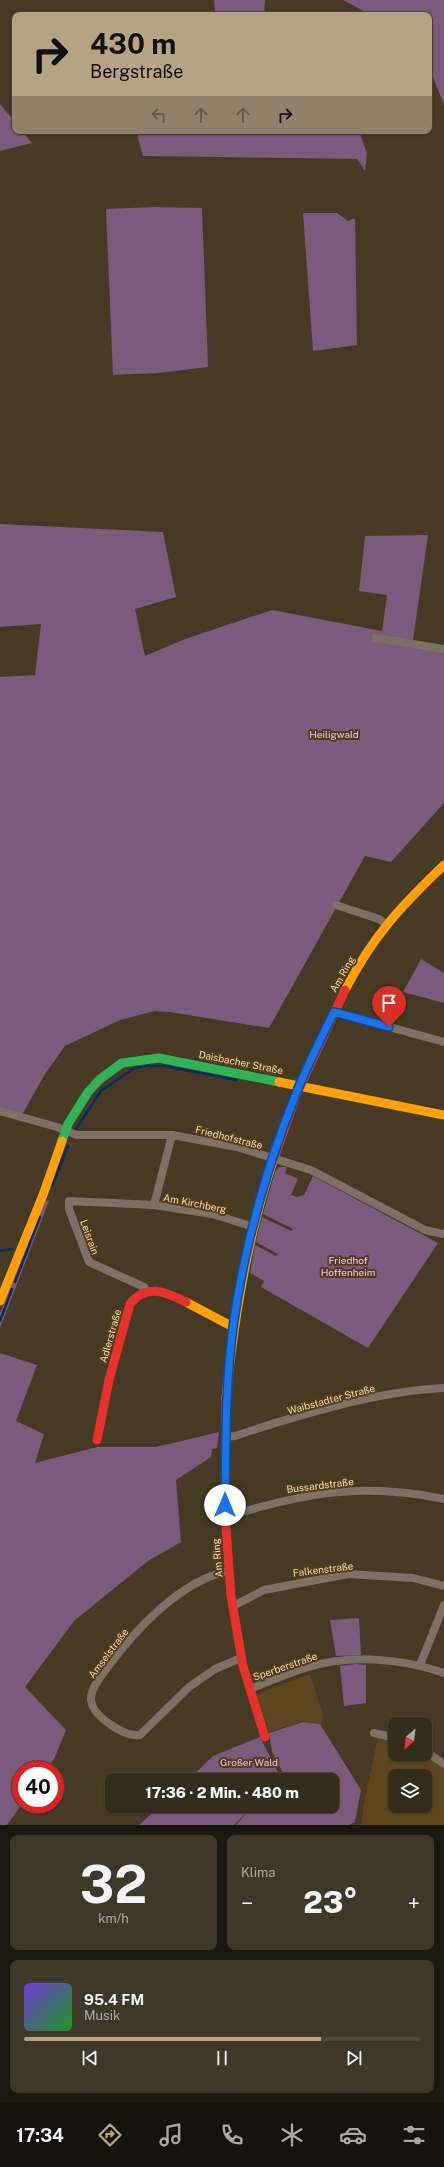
<!DOCTYPE html>
<html lang="de">
<head>
<meta charset="utf-8">
<style>
  :root { --surface:#342c1c; --page:#3f3829; --text:#f1f3f6; --muted:#a9a7a3; --line:#4e483b; --accent:#b4a385 }
  body { margin:0; font-family:"Public Sans",sans-serif; background:var(--page); color:var(--text); height:100vh; display:flex; flex-direction:column; font-size:15px; white-space:nowrap }
  * { box-sizing:border-box; margin:0 }
  p { font-size:13px; color:var(--muted) }
  .icon { flex:none; width:22px; height:22px; fill:none; stroke:currentColor; stroke-width:2; stroke-linecap:round; stroke-linejoin:round }
  .map { position:relative; height:1825px; overflow:hidden }
  .panel { display:flex; flex-direction:column; gap:10px; padding:10px; background:#1d180f; flex:1 }
  .panel>* { flex:none }
  .hud { position:absolute; left:12px; top:12px; width:420px; height:122px; border-radius:8px; box-shadow:0 1px 3px #0004,0 0 0 1px var(--line); background:#b4a385; color:#111; overflow:hidden }
  .needle { width:26px; rotate:208deg }
  .tools { position:absolute; left:388px; top:1717px; display:grid; gap:8px }
  .tools a { display:grid; place-items:center; width:44px; height:44px; border-radius:8px; background:var(--surface); box-shadow:0 1px 3px #0004,0 0 0 1px var(--line); font-size:20px }
  .speed { position:absolute; left:12px; top:1761px; display:flex; gap:8px; font-size:20px; font-weight:700; text-align:center }
  .speed>* { display:grid; place-content:center; width:52px; height:52px; border-radius:50%; background:var(--surface); box-shadow:0 1px 3px #0004,0 0 0 1px var(--line); line-height:1 }
  .speed .limit { border:6px solid #d22; background:#fff; color:#111 }
  .pin { position:absolute; display:grid; place-items:center; width:34px; height:34px; color:#fff; margin:-41px -17px; border-radius:50% 50% 50% 0; rotate:-45deg; box-shadow:0 0 4px #0007 }
  .pin .icon { rotate:45deg }
  .me { position:absolute; width:44px; margin:-22px; rotate:0deg; stroke-linejoin:round; filter:drop-shadow(0 0 3px #0008) }
  .turn { display:flex; align-items:center; gap:14px; height:84px; padding:0 12px; font-size:18px }
  .turn .icon { width:52px; height:52px; stroke-width:2.5 }
  .turn b { display:block; font-size:28px; line-height:34px }
  .lanes { display:flex; align-items:center; height:38px; padding:0 12px; background:#0003; justify-content:center; gap:20px; direction:ltr }
  .lanes .off { opacity:.35 }
  .big { font-size:30px; font-weight:800; line-height:1.1 }
  .panel .tile { flex:1; display:flex; flex-direction:column; justify-content:center; gap:6px; min-width:0; padding:0 14px; border-radius:8px; background:var(--page) }
  .panel .dial { align-items:center; gap:0 }
  .dial b { font-size:52px; line-height:1 }
  .song { display:flex; align-items:center; gap:12px }
  .cover { width:48px; height:48px; border-radius:6px; background:linear-gradient(135deg,hsl(260 70% 55%),hsl(120 70% 35%)) }
  .played { height:4px; border-radius:2px; background:linear-gradient(90deg,var(--accent) 75%,var(--line) 75%) }
  .keys { display:flex; justify-content:space-around; direction:ltr }
  .heat { display:flex; justify-content:space-between; align-items:center; font-size:22px; direction:ltr }
  .panel .tiles { flex:1; display:grid; gap:10px; grid-template-columns:1fr 1fr }
  .tile:last-child { grid-column:span 2 }
  .trip { position:absolute; left:105px; top:1773px; width:234px; height:40px; border-radius:8px; background:var(--surface); box-shadow:0 1px 3px #0004,0 0 0 1px var(--line); font-weight:800; line-height:40px; text-align:center }
  .menu { display:flex; height:64px; justify-content:space-around; align-items:center; background:#15120b; color:var(--muted) }
  .menu .icon { width:28px; height:28px }
  .menu .current { color:var(--accent) }
  .menu b { font-size:18px; color:var(--text) }
  .map>svg:first-child { display:block }
</style>
</head>
<body>
<div class="map">
<svg width="444" height="1825" viewBox="0 0 444 1825">
  <rect width="100%" height="100%" fill="#463a25"/>
  <g fill="#5c461e" fill-rule="evenodd">
    <path d="M310 1674 323 1716 321 1724 303 1721 269 1732 257 1694Z"/>
    <path d="M378 1737 395 1741V1754H424L444 1768V1825H358L362 1823 363 1808ZM395 1776H425V1806H395Z"/>
  </g>
  <g fill="#7a5a7d">
    <path d="M214 0H265L264 15H215Z"/>
    <path d="M343 0H444V105L429 67V15H371Z"/>
    <path d="M0 104 15 122V131H22L32 143 0 151Z"/>
    <path d="M136 131H359L367 153 365 171 357 159 143 156Z"/>
    <path d="M154 207 202 208 208 367 157 373 113 375 106 209Z"/>
    <path d="M303 213H337L348 221 355 218 357 345 313 351Z"/>
    <path d="M0 524 163 532 176 597 135 609 145 656 185 639 272 610 382 631 387 595 359 591 365 536 428 535 413 640 444 646V803L391 862 365 856 269 1028 169 1012 155 1011 120 1020 65 1046 45 1074 22 1115 0 1109V677L35 675 41 624 0 627Z"/>
    <path d="M421 959 444 973V1003L403 992Z"/>
    <path d="M279 1167H287L285 1173 298 1179 291 1195 297 1197 304 1195 313 1176 438 1243 368 1348 261 1287 264 1281 250 1273 255 1245 276 1256 278 1254 256 1242 262 1217 291 1231 293 1229 263 1214 275 1172Z"/>
    <path d="M45 1200 49 1201 0 1328V1313Z"/>
    <path d="M0 1353 37 1365 16 1421 44 1434 35 1463 97 1447H156L219 1432 217 1448 202 1451 212 1449 211 1457 176 1480 181 1542 148 1561 74 1621 25 1687 66 1730 54 1759 46 1770H21L22 1804 7 1825H0Z"/>
    <path d="M359 1618 361 1655 336 1656 330 1620Z"/>
    <path d="M355 1664 366 1665V1703L344 1706 340 1666Z"/>
    <path d="M303 1722 320 1724 361 1790 355 1822 349 1825H236L251 1808 234 1825H139L160 1806H332V1780H287L272 1752 269 1733Z"/>
    <path d="M260 1737 282 1780H188L213 1756Z"/>
  </g>
  <g fill="none" stroke-linecap="round" stroke-linejoin="round">
    <g stroke="#092b61" stroke-width="2.5">
      <path d="M76 1129 101 1091 133 1069 147 1066H164L236 1080"/>
      <path d="M52 1186 68 1146"/>
      <path d="M0 1251 12 1249"/>
      <path d="M15 1282 40 1217"/>
      <path d="M0 1321 12 1289"/>
    </g>
    <g stroke="#7d7067" stroke-width="8">
      <path d="M376 638 444 649"/>
      <path d="M336 905 379 919 386 924"/>
      <path d="M334 1012 444 1042"/>
      <path d="M0 1111 57 1127 77 1135H172L237 1147 311 1170 425 1230 444 1234"/>
      <path d="M154 1205 172 1135"/>
      <path d="M146 1291 144 1287 89 1262 69 1209V1201L154 1205 212 1214 254 1227"/>
      <path d="M225 1437 235 1436C298 1415 378 1391 444 1388"/>
      <path d="M225 1517C304 1493 361 1482 444 1499"/>
      <path d="M228 1571C180 1581 135 1630 107 1668 101 1677 90 1689 91 1700 92 1709 100 1717 107 1722 115 1728 129 1737 140 1735L189 1687 215 1669 241 1658"/>
      <path d="M233 1606 264 1590 348 1574 413 1578 444 1586"/>
      <path d="M420 1665 444 1605"/>
      <path d="M250 1689C268 1682 286 1674 305 1668 350 1654 400 1658 444 1673"/>
      <path d="M374 1733 395 1738"/>
      <path d="M425 1751 444 1764"/>
    </g>
    <path stroke="#30b455" stroke-width="9" d="M62 1141 68 1124 88 1092 100 1079 122 1063 159 1058 279 1082"/>
    <g stroke="#ff9f0a" stroke-width="9">
      <path d="M345 990C373 936 401 906 444 865"/>
      <path d="M279 1082 444 1115"/>
      <path d="M0 1301 43 1195 62 1141"/>
      <path d="M186 1302 233 1327"/>
      <path d="M226 1398C234 1317 247 1238 273 1161"/>
    </g>
    <g stroke="#e5322d" stroke-width="9">
      <path d="M273 1161 297 1093 345 990"/>
      <path d="M226 1398 225 1514 231 1596 243 1666 265 1737"/>
      <path d="M97 1440 109 1380 130 1304C147 1283 165 1292 186 1302"/>
    </g>
  </g>
  <g fill="none" stroke-linecap="round" stroke-linejoin="round">
    <g stroke="#114b97" stroke-width="10">
      <path id="route" d="M225 1505C226 1446 225 1387 233 1327 244 1246 268 1162 299 1086 310 1061 322 1036 334 1012L389 1027"/>
    </g>
    <use href="#route" stroke="#1a73e8" stroke-width="7"/>
  </g>
  <g text-anchor="middle" stroke-width="4" stroke-linejoin="round" paint-order="stroke">
    <g font-size="10" fill="#efc3f9" stroke="#533e18">
      <text x="334" y="738">Heiligwald</text>
      <text x="348" y="1264">Friedhof<tspan x="348" dy="12">Hoffenheim</tspan></text>
      <text x="249" y="1766">Großer Wald</text>
    </g>
    <g font-size="10" fill="#f0dbb8" stroke="#533e18">
      <text transform="translate(342 974) rotate(-60)" y="4">Am Ring</text>
      <text transform="translate(241 1062) rotate(11)" y="4">Daisbacher Straße</text>
      <text transform="translate(229 1137) rotate(14)" y="4">Friedhofstraße</text>
      <text transform="translate(195 1203) rotate(11)" y="4">Am Kirchberg</text>
      <text transform="translate(90 1237) rotate(70)" y="4">Leisrain</text>
      <text transform="translate(110 1336) rotate(-74)" y="4">Adlerstraße</text>
      <text transform="translate(331 1399) rotate(-15)" y="4">Waibstadter Straße</text>
      <text transform="translate(320 1485) rotate(-7)" y="4">Bussardstraße</text>
      <text transform="translate(217 1558) rotate(-95)" y="4">Am Ring</text>
      <text transform="translate(323 1569) rotate(-7)" y="4">Falkenstraße</text>
      <text transform="translate(108 1653) rotate(-53)" y="4">Amselstraße</text>
      <text transform="translate(285 1666) rotate(-19)" y="4">Sperberstraße</text>
    </g>
  </g>
</svg>
<div class="tools">
<a><svg class="needle" viewBox="-14 -14 28 28"><path d="M0-13l5 13h-10z" fill="#e53935"/><path d="M0 13l5-13h-10z" fill="#a9a7a3"/></svg></a>
<a><svg class="icon" aria-label="layers" viewBox="0 0 24 24"><path d="M12 4l9 5-9 5-9-5zM3 14l9 5 9-5"/></svg></a>
</div>
<div class="speed"><div class="limit">40</div></div>
<div class="pin" style="left:389px;top:1027px;background:#d93025"><svg class="icon" aria-label="arrive" viewBox="0 0 24 24"><path d="M6 21V4h12l-3 4 3 4H6"/></svg></div>
<svg class="me" style="left:225px;top:1505px" viewBox="-20 -20 40 40"><circle r="19" fill="#fff"/><path d="M0-13L10 11 0 6-10 11z" fill="#1a73e8"/></svg>
<div class="trip">17:36 · 2 Min. · 480 m</div>
<div class="hud">
<div class="turn"><svg class="icon" aria-label="right" viewBox="0 0 24 24"><path d="M7 20v-9h11M14 6l5 5-5 5"/></svg><div><b>430 m</b>Bergstraße</div></div>
<div class="lanes"><svg class="icon off" aria-label="left" viewBox="0 0 24 24"><path d="M17 20v-9H6M10 6l-5 5 5 5"/></svg><svg class="icon off" aria-label="ahead" viewBox="0 0 24 24"><path d="M12 20V5M6 11l6-6 6 6"/></svg><svg class="icon off" aria-label="ahead" viewBox="0 0 24 24"><path d="M12 20V5M6 11l6-6 6 6"/></svg><svg class="icon" aria-label="right" viewBox="0 0 24 24"><path d="M7 20v-9h11M14 6l5 5-5 5"/></svg></div>
</div>
</div>
<section class="panel">
<div class="tiles">
<div class="tile dial"><b>32</b><p>km/h</p></div>
<div class="tile"><p>Klima</p>
<div class="heat"><a>−</a><b class="big">23°</b><a>+</a></div>
</div>
<div class="tile">
<div class="song"><i class="cover"></i><div><b>95.4 FM</b><p>Musik</p></div></div>
<div class="played"></div>
<div class="keys"><svg class="icon" aria-label="previous" viewBox="0 0 24 24"><path d="M18 5L8 12l10 7zM5 5v14"/></svg><svg class="icon" aria-label="pause" viewBox="0 0 24 24"><path d="M8 5v14M16 5v14"/></svg><svg class="icon" aria-label="next" viewBox="0 0 24 24"><path d="M6 5l10 7-10 7zM19 5v14"/></svg></div>
</div>
</div>
</section>
<nav class="menu">
<b>17:34</b>
<svg class="icon current" aria-label="directions" viewBox="0 0 24 24"><path d="M12 3l9 9-9 9-9-9zM9 14v-3h6M13 9l2 2-2 2"/></svg>
<svg class="icon" aria-label="music" viewBox="0 0 24 24"><path d="M9 18V5l10-2v13"/><circle cx="6" cy="18" r="3"/><circle cx="16" cy="16" r="3"/></svg>
<svg class="icon" aria-label="phone" viewBox="0 0 24 24"><path d="M5 4h4l2 5-3 2q2 4 5 5l2-3 5 2v4C11 20 4 13 5 4z"/></svg>
<svg class="icon" aria-label="climate" viewBox="0 0 24 24"><path d="M12 3v18M4 7l16 10M4 17L20 7"/></svg>
<svg class="icon" aria-label="car" viewBox="0 0 24 24"><path d="M5 17H2v-5l4-1 3-4h7l3 4 3 1v5h-3M9 17h6M6 11h13"/><circle cx="7" cy="17" r="2"/><circle cx="17" cy="17" r="2"/></svg>
<svg class="icon" aria-label="filters" viewBox="0 0 24 24"><path d="M4 7h16M4 17h16"/><circle cx="9" cy="7" r="2"/><circle cx="15" cy="17" r="2"/></svg>
</nav>
</body>
</html>
